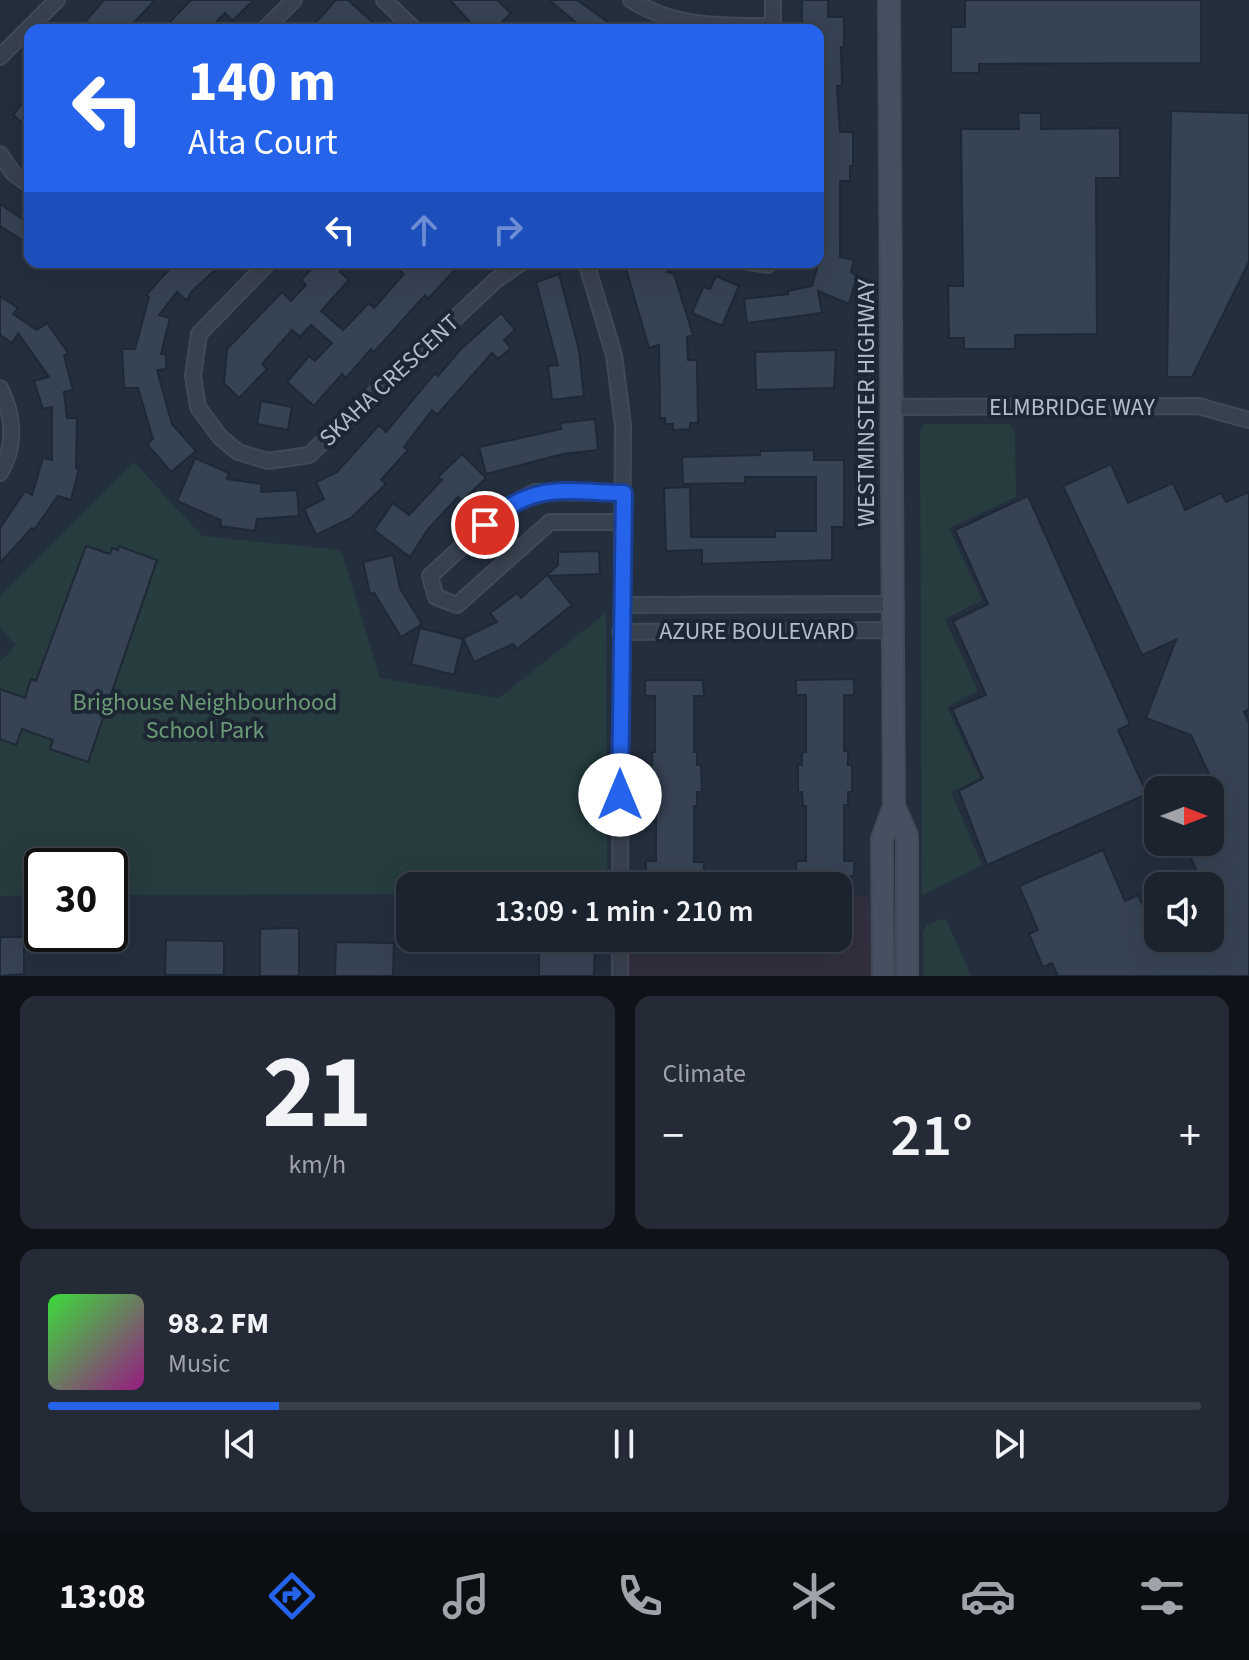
<!DOCTYPE html>
<html lang="en">
<head>
<meta charset="utf-8">
<style>
  :root { --surface:#1b232e; --page:#242b36; --text:#f1f3f6; --muted:#a0a4aa; --line:#39404a; --accent:#2563eb }
  body { margin:0; font-family:"Source Sans 3",sans-serif; background:var(--page); color:var(--text); height:100vh; display:flex; flex-direction:column; font-size:30px; white-space:nowrap }
  * { box-sizing:border-box; margin:0 }
  p { font-size:26px; color:var(--muted) }
  .icon { flex:none; width:44px; height:44px; fill:none; stroke:currentColor; stroke-width:2; stroke-linecap:round; stroke-linejoin:round }
  .map { position:relative; height:976px; overflow:hidden }
  .details { display:flex; flex-direction:column; gap:20px; padding:20px; background:#0f1319; flex:1 }
  .details>* { flex:none }
  .guide { position:absolute; left:24px; top:24px; width:800px; height:244px; border-radius:16px; box-shadow:0 8px 32px #0002,0 0 0 2px var(--line); background:#2563eb; color:#fff; overflow:hidden }
  .needle { width:52px; rotate:90deg }
  .fabs { position:absolute; left:1144px; top:776px; display:grid; gap:16px }
  .fabs a { display:grid; place-items:center; width:80px; height:80px; border-radius:16px; background:var(--surface); box-shadow:0 8px 32px #0002,0 0 0 2px var(--line); font-size:40px }
  .speed { position:absolute; left:24px; top:848px; display:flex; gap:16px; font-size:40px; font-weight:700; text-align:center }
  .speed>* { display:grid; place-content:center; width:104px; height:104px; border-radius:50%; background:var(--surface); box-shadow:0 8px 32px #0002,0 0 0 2px var(--line); line-height:1 }
  .speed .limit { border:4px solid #111; border-radius:12px; background:#fff; color:#111 }
  .pin { position:absolute; display:grid; place-items:center; width:68px; height:68px; color:#fff; margin:-34px; border:4px solid #fff; border-radius:50%; box-shadow:0 2px 8px #0007 }
  .me { position:absolute; width:88px; margin:-44px; rotate:0deg; stroke-linejoin:round; filter:drop-shadow(0 0 6px #0008) }
  .turn { display:flex; align-items:center; gap:28px; height:168px; padding:0 32px; font-size:36px }
  .turn .icon { width:104px; height:104px; stroke-width:2.5 }
  .turn b { display:block; font-size:56px; line-height:68px }
  .lanes { display:flex; align-items:center; height:76px; padding:0 32px; background:#0003; justify-content:center; gap:40px; direction:ltr }
  .lanes .off { opacity:.35 }
  .big { font-size:60px; font-weight:600; line-height:1.1 }
  .details .tile { flex:1; display:flex; flex-direction:column; justify-content:center; gap:12px; min-width:0; padding:0 28px; border-radius:16px; background:var(--page) }
  .details .dial { align-items:center; gap:0 }
  .dial b { font-size:104px; line-height:1 }
  .song { display:flex; align-items:center; gap:24px }
  .cover { width:96px; height:96px; border-radius:12px; background:linear-gradient(135deg,hsl(120 70% 55%),hsl(310 70% 35%)) }
  .played { height:8px; border-radius:4px; background:linear-gradient(90deg,var(--accent) 20%,var(--line) 20%) }
  .keys { display:flex; justify-content:space-around; direction:ltr }
  .heat { display:flex; justify-content:space-between; align-items:center; font-size:44px; direction:ltr }
  .details .tiles { flex:1; display:grid; gap:20px; grid-template-columns:1fr 1fr }
  .tile:last-child { grid-column:span 2 }
  .trip { position:absolute; left:396px; top:872px; width:456px; height:80px; border-radius:16px; background:var(--surface); box-shadow:0 8px 32px #0002,0 0 0 2px var(--line); font-weight:600; line-height:80px; text-align:center }
  .menu { display:flex; height:128px; justify-content:space-around; align-items:center; background:#0b0e12; color:var(--muted) }
  .menu .icon { width:56px; height:56px }
  .menu .current { color:var(--accent) }
  .menu b { font-size:36px; color:var(--text) }
  .map>svg:first-child { display:block }
</style>
</head>
<body>
<div class="map">
<svg width="1249" height="976" viewBox="0 0 1249 976">
  <rect width="100%" height="100%" fill="#242f3e"/>
  <path fill="#32303f" d="M838 896H874V976H629V938H838Z"/>
  <g fill="#263c3f">
    <path d="M925 424H1009L1015 432 1016 497 949 528 982 600 945 619 978 691 947 707 980 778 951 792 982 865 922 895 920 431Z"/>
    <path d="M134 462 202 536 341 550 380 678 499 698 606 613 607 886H410V894L110 895V866H42V895L0 896V662L16 645 0 628V596Z"/>
    <path d="M945 918 971 976H923V931L927 925Z"/>
  </g>
  <g fill="#364354" stroke="#1f2835" stroke-width="2">
    <path d="M104 0H155L128 29 123 25 119 30H78Z"/>
    <path d="M191 0H254L232 21 225 13 208 30H162Z"/>
    <path d="M336 0H348L381 30H309Z"/>
    <path d="M450 0H497L511 13 494 30H477Z"/>
    <path d="M549 0H577L608 22 602 30H585Z"/>
    <path d="M802 0H828V17H844V47H841L842 86H837L840 132H853V166H850V181H840V257L854 260 851 272 857 276 849 304 818 291 822 313 747 323 744 299 788 294V291L812 286 824 243H818V30H802Z"/>
    <path d="M965 0H1201V63L979 64V73H951V27H965Z"/>
    <path d="M30 94V129L13 115Z"/>
    <path d="M1171 111 1249 113V262L1192 377H1167Z"/>
    <path d="M1018 113H1041V129L1120 128V178H1096L1097 334 1015 335V349H964V338H949L948 286H963L961 129H1019Z"/>
    <path d="M0 204 30 224V245L0 226Z"/>
    <path d="M176 262H224L191 292 187 301 177 292 159 315 170 318 161 354H166V369L157 370 172 424 196 451 171 472 147 444 153 439 138 388H124L122 349H135L149 297 146 295Z"/>
    <path d="M318 262H348L340 272 349 280 321 311 343 330 369 303 374 308 404 274 400 271 408 262H462L428 299 425 295 374 352 371 349 346 378 342 374 314 406 287 382 309 356 315 361 332 343 311 325 300 337 292 330 262 364 267 369 239 398 224 383 227 349 282 292 291 301 306 285 301 280Z"/>
    <path d="M624 262H690L667 272 674 274 693 335 687 337 688 360H697L698 423H690V429L673 430V424H665V418H660L659 345 649 348Z"/>
    <path d="M559 274 579 350 584 396 552 400 548 366 558 365 536 282Z"/>
    <path d="M716 276 739 286 722 326 692 313 703 287 710 289Z"/>
    <path d="M0 296 18 308 13 314 37 330 47 323 68 353 64 356 73 390 64 392 67 418H77L76 468 79 469 71 500 58 496 34 530 32 528 0 563V528L25 491 32 495 43 458 52 460V407L43 409 34 381 49 377 18 333 12 343 0 335Z"/>
    <path d="M501 313 515 330 504 340 511 348 498 359 492 353 437 415 432 410 404 447 408 450 381 480 386 484 351 518 316 535 304 509 324 499 316 482 337 472 379 425 386 432 435 373 438 376 461 349Z"/>
    <path d="M836 350 834 388 756 390 755 352Z"/>
    <path d="M261 401 292 407 288 430 257 424Z"/>
    <path d="M595 419 598 450 563 454 486 474 479 447 561 429 560 423Z"/>
    <path d="M814 450V460H844V527H832V560L702 564V550L666 551 664 488 690 487 691 537H775V531H816V477H745V483L683 484 682 457 760 455V451Z"/>
    <path d="M462 454 486 478 462 501 458 497 428 529 410 557 374 530 393 503 409 515 442 480 438 477Z"/>
    <path d="M195 458 229 473 227 479 262 484 261 492 297 490 299 516 257 519 255 531 220 526 221 520 177 501Z"/>
    <path d="M1111 464 1128 503 1173 483 1185 510 1221 493 1226 502 1249 492V709L1244 712 1249 722V976H1058L1052 963 1043 967 1029 934 1038 930 1019 886 1103 850 1125 901 1138 895 1157 938H1210V886H1203L1184 842H1210V799L1219 796 1191 735 1146 718 1176 640 1142 655 1063 486Z"/>
    <path d="M1028 496 1130 724 1118 730 1147 794 987 865 959 791 983 778 952 709 986 695 953 621 988 604 955 530Z"/>
    <path d="M86 546 110 554 112 548 118 550 119 546 157 560 88 762 50 749 53 740 22 729 16 745 0 739V689L25 698 31 679 36 681Z"/>
    <path d="M599 551 600 574 548 576 572 605 517 649 513 644 474 662 463 638 497 622 490 613 517 593 521 598 558 565V552Z"/>
    <path d="M393 555 400 588 422 624 401 637 374 593 370 594 363 562Z"/>
    <path d="M420 628 463 639 454 675 411 664Z"/>
    <path d="M854 679V695H844V751H848V765H852V792H848V805H844V861H854V876H796V861H806V806H803L802 792H798V765H802V752H806V695H796V680Z"/>
    <path d="M645 680H703L704 696H694V752H697V765H701L702 792H697V806H694V862H704V877H646V861H656V807H652V793H648V765H652V752H655V696H645Z"/>
    <path d="M285 928H299V976H260V929Z"/>
    <path d="M0 937H24V974L0 976Z"/>
    <path d="M166 940 224 941V975H165Z"/>
    <path d="M336 942 394 943 393 976H335Z"/>
    <path d="M539 944H595L594 976H539Z"/>
  </g>
  <g fill="none" stroke-linecap="round" stroke-linejoin="round">
    <g stroke="#414a57" stroke-width="18">
      <g id="street">
        <path d="M384 0 415 30"/>
        <path d="M631 0C675 28 723 26 773 26"/>
        <path d="M264 30 294 0"/>
        <path d="M773 30V0"/>
        <path d="M0 57 57 0"/>
        <path d="M0 154 13 173 30 185"/>
        <path d="M269 262 199 334 193 376 198 407 220 437 238 452 268 461 309 455 496 280 522 262"/>
        <path d="M586 262 614 355 623 425 620 886"/>
        <path d="M749 262 768 265 771 262"/>
        <path d="M0 388C14 415 16 447 0 473"/>
        <path d="M893 407 1198 406 1249 420"/>
        <path d="M624 493 535 492 504 508 430 576 436 597 457 605 550 522H624"/>
        <path d="M623 605 892 604"/>
        <path d="M620 632 893 630"/>
        <path d="M620 938V976"/>
      </g>
    </g>
    <g stroke="#414a57" stroke-width="24">
      <g id="secondary">
        <path d="M894 806 907 836V976"/>
        <path d="M883 976 882 839 894 806 889 0"/>
      </g>
    </g>
    <use href="#street" stroke="#38414e" stroke-width="14"/>
    <use href="#secondary" stroke="#465061" stroke-width="20"/>
  </g>
  <g fill="none" stroke-linecap="round" stroke-linejoin="round">
    <g stroke="#184099" stroke-width="20">
      <path id="route" d="M485 525C533 481 564 492 624 493L620 795"/>
    </g>
    <use href="#route" stroke="#2563eb" stroke-width="14"/>
  </g>
  <g text-anchor="middle" stroke-width="8" stroke-linejoin="round" paint-order="stroke">
    <g font-size="24" fill="#b4bcc9" stroke="#1d2633">
      <text transform="translate(389 380) rotate(-43)" y="8">SKAHA CRESCENT</text>
      <text transform="translate(866 403) rotate(-90)" y="8">WESTMINSTER HIGHWAY</text>
      <text x="1072" y="415">ELMBRIDGE WAY</text>
      <text x="757" y="639">AZURE BOULEVARD</text>
    </g>
    <g font-size="24" fill="#6b9a76" stroke="#1d2633">
      <text x="205" y="710">Brighouse Neighbourhood<tspan x="205" dy="28">School Park</tspan></text>
    </g>
  </g>
</svg>
<div class="fabs">
<a><svg class="needle" viewBox="-14 -14 28 28"><path d="M0-13l5 13h-10z" fill="#e53935"/><path d="M0 13l5-13h-10z" fill="#a0a4aa"/></svg></a>
<a><svg class="icon" aria-label="sound" viewBox="0 0 24 24"><path d="M4 9h4l5-4v14l-5-4H4zM17 9q2 3 0 6"/></svg></a>
</div>
<div class="speed"><div class="limit">30</div></div>
<div class="pin" style="left:485px;top:525px;background:#d93025"><svg class="icon" aria-label="arrive" viewBox="0 0 24 24"><path d="M6 21V4h12l-3 4 3 4H6"/></svg></div>
<svg class="me" style="left:620px;top:795px" viewBox="-20 -20 40 40"><circle r="19" fill="#fff"/><path d="M0-13L10 11 0 6-10 11z" fill="#2563eb"/></svg>
<div class="trip">13:09 · 1 min · 210 m</div>
<div class="guide">
<div class="turn"><svg class="icon" aria-label="left" viewBox="0 0 24 24"><path d="M17 20v-9H6M10 6l-5 5 5 5"/></svg><div><b>140 m</b>Alta Court</div></div>
<div class="lanes"><svg class="icon" aria-label="left" viewBox="0 0 24 24"><path d="M17 20v-9H6M10 6l-5 5 5 5"/></svg><svg class="icon off" aria-label="ahead" viewBox="0 0 24 24"><path d="M12 20V5M6 11l6-6 6 6"/></svg><svg class="icon off" aria-label="right" viewBox="0 0 24 24"><path d="M7 20v-9h11M14 6l5 5-5 5"/></svg></div>
</div>
</div>
<section class="details">
<div class="tiles">
<div class="tile dial"><b>21</b><p>km/h</p></div>
<div class="tile"><p>Climate</p>
<div class="heat"><a>−</a><b class="big">21°</b><a>+</a></div>
</div>
<div class="tile">
<div class="song"><i class="cover"></i><div><b>98.2 FM</b><p>Music</p></div></div>
<div class="played"></div>
<div class="keys"><svg class="icon" aria-label="previous" viewBox="0 0 24 24"><path d="M18 5L8 12l10 7zM5 5v14"/></svg><svg class="icon" aria-label="pause" viewBox="0 0 24 24"><path d="M8 5v14M16 5v14"/></svg><svg class="icon" aria-label="next" viewBox="0 0 24 24"><path d="M6 5l10 7-10 7zM19 5v14"/></svg></div>
</div>
</div>
</section>
<nav class="menu">
<b>13:08</b>
<svg class="icon current" aria-label="directions" viewBox="0 0 24 24"><path d="M12 3l9 9-9 9-9-9zM9 14v-3h6M13 9l2 2-2 2"/></svg>
<svg class="icon" aria-label="music" viewBox="0 0 24 24"><path d="M9 18V5l10-2v13"/><circle cx="6" cy="18" r="3"/><circle cx="16" cy="16" r="3"/></svg>
<svg class="icon" aria-label="phone" viewBox="0 0 24 24"><path d="M5 4h4l2 5-3 2q2 4 5 5l2-3 5 2v4C11 20 4 13 5 4z"/></svg>
<svg class="icon" aria-label="climate" viewBox="0 0 24 24"><path d="M12 3v18M4 7l16 10M4 17L20 7"/></svg>
<svg class="icon" aria-label="car" viewBox="0 0 24 24"><path d="M5 17H2v-5l4-1 3-4h7l3 4 3 1v5h-3M9 17h6M6 11h13"/><circle cx="7" cy="17" r="2"/><circle cx="17" cy="17" r="2"/></svg>
<svg class="icon" aria-label="filters" viewBox="0 0 24 24"><path d="M4 7h16M4 17h16"/><circle cx="9" cy="7" r="2"/><circle cx="15" cy="17" r="2"/></svg>
</nav>
</body>
</html>
